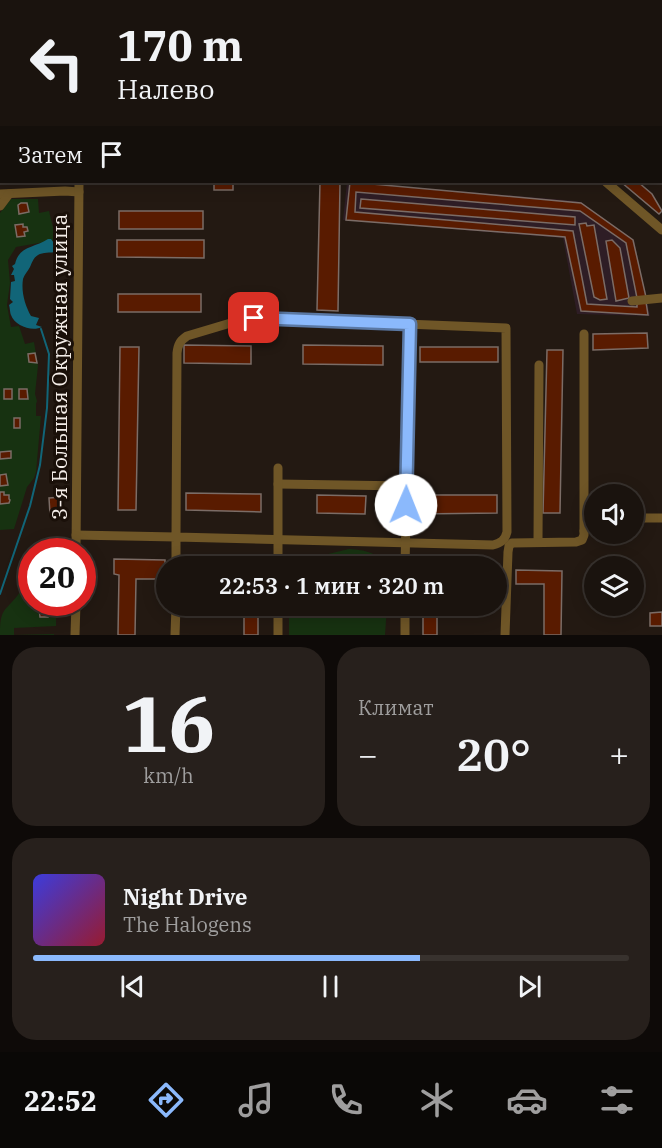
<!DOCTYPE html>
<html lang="ru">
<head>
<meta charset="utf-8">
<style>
  :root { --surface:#1a130e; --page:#27201c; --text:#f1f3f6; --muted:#9f9e9e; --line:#38322e; --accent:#8bb9fc }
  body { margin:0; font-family:"IBM Plex Serif",serif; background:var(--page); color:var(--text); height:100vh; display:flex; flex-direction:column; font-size:22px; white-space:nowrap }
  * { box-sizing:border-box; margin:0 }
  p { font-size:20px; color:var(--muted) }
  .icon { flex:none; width:33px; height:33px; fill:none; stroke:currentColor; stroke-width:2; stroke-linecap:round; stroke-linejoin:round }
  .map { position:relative; height:635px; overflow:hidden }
  .sheet { display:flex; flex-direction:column; gap:12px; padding:12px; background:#0e0a08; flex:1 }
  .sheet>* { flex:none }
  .banner { position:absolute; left:0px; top:0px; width:663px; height:183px; box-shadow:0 3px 15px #0003,0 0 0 2px var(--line); background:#1a130e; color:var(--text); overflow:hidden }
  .buttons { position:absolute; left:584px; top:484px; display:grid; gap:12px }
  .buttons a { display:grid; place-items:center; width:60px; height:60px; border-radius:50%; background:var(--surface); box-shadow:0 3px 15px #0003,0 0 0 2px var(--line); font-size:30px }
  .speed { position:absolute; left:18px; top:538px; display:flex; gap:12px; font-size:30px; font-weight:700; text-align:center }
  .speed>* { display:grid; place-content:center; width:78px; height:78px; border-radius:50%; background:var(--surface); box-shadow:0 3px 15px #0003,0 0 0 2px var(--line); line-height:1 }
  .speed .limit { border:9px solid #d22; background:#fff; color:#111 }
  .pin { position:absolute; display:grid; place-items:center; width:51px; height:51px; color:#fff; margin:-26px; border-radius:12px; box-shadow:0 3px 9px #0006 }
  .me { position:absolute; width:66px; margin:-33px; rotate:1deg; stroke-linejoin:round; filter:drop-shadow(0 0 4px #0008) }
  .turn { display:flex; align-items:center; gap:21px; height:126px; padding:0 18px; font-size:27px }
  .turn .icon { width:78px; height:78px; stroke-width:2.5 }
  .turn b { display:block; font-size:42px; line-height:51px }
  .then { display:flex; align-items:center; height:57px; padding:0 18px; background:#0003; gap:12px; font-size:22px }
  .big { font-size:45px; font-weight:600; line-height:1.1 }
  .sheet .card { flex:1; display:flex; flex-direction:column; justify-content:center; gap:9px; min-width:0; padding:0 21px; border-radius:24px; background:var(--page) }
  .sheet .dial { align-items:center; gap:0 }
  .dial b { font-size:78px; line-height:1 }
  .song { display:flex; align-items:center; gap:18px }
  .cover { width:72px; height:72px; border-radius:9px; background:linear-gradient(135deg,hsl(240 70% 55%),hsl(350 70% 35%)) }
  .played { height:6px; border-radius:3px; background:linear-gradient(90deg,var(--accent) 65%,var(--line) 65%) }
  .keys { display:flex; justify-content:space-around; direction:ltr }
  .heat { display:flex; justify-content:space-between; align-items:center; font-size:33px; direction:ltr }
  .sheet .tiles { flex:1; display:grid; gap:12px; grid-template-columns:1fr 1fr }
  .card:last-child { grid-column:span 2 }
  .trip { position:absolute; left:156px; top:556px; width:351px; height:60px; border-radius:30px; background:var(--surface); box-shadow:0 3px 15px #0003,0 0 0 2px var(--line); font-weight:600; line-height:60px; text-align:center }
  .menu { display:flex; height:96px; justify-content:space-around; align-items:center; background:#0a0806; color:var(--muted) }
  .menu .icon { width:42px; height:42px }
  .menu .on { color:var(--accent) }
  .menu b { font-size:27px; color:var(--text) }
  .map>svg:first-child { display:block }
</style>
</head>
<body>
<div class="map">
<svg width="662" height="635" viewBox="0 0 662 635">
  <rect width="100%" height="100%" fill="#231912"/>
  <path fill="#2e1d25" d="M347 182 576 201 581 202 630 239 634 240 650 316 577 314 563 238 343 220Z"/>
  <g fill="#173211">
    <path d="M11 199H38L39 213 49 211 56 240 16 247 8 260 10 283 7 305 11 327 19 326 25 344 34 342 38 366 35 394 37 401 36 404V416H41L36 472 34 478 27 487 14 529 0 530V213Z"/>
    <path d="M349 549C364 550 379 552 385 567H303L324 555Z"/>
    <path d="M31 569 32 603H64L56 604V626L14 628V635L54 634V635H0C0 606 5 613 20 592 25 585 28 577 31 569Z"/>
    <path d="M289 606H387L385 635H289Z"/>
  </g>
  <path fill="#116578" d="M48 239H51L56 246V252C50 253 43 252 38 255 33 258 32 263 30 267 28 271 24 275 23 279 21 292 25 305 31 316L39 318 36 325 42 327C32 332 15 326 11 315 10 313 10 308 9 305L13 302 10 299 11 282 15 281 14 275H11L14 269 12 266 15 264C19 246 34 248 48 239Z"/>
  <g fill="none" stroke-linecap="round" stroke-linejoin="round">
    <g stroke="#116578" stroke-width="2">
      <path d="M319 2V0"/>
      <path d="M0 594 30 506 40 465 47 408 49 354 41 329"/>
    </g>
  </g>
  <g fill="#591b00" stroke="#7b6c66" stroke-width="1.5">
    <rect x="126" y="0" width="69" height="2"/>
    <rect x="214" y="182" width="19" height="8"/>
    <path d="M320 182H340L338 311 317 310Z"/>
    <path d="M350 182 581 203 633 240 646 297 637 298 626 243 580 211 356 192 355 212 573 231 587 304 637 307V303L646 302 648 315 581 311 565 237 346 220Z"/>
    <path d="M621 182H638L652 194 662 211 659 214Z"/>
    <path d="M361 199 575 217V225L360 208Z"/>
    <path d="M21 203H27L29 212 19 214 18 205Z"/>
    <rect x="119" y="211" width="84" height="18"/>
    <path d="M586 223 587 226 594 225 607 299 600 300 594 297 579 224Z"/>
    <path d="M23 224V227H27L28 231 24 232 25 236 17 237 15 225Z"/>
    <path d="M117 240H204V258L117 257Z"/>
    <path d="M612 240 620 248 629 298 616 301 606 241Z"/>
    <rect x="118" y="294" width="83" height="18"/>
    <path d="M647 333 648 348 593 350V334Z"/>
    <path d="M184 345 251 346V364L184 363Z"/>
    <path d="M303 345 383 346V365L303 364Z"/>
    <path d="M120 347H139L136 510H118Z"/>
    <rect x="420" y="347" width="78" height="15"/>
    <path d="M547 350H563L560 513H543Z"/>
    <path d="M35 353 37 363 29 362 28 354Z"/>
    <rect x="4" y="389" width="8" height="10"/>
    <path d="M19 389H27L28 399H19Z"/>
    <rect x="14" y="418" width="6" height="10"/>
    <path d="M11 451V458L0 459V452Z"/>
    <path d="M6 474 8 485 0 486V475Z"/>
    <path d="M0 492H4V495H9V499L10 500 9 503 0 504Z"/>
    <path d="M186 493 261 494V512L186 510Z"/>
    <path d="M317 495 366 496 365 514 317 513Z"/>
    <path d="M418 495H497V513L418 514Z"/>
    <path d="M62 497V514H50L49 498Z"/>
    <path d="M114 559 165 560V579H136L135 635H118L119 575 114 574Z"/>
    <path d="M187 562 262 563V567H187Z"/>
    <path d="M516 570 562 571 561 635H544V584H516Z"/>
    <rect x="244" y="606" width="14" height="29"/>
    <rect x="423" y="607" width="14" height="28"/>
    <path d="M39 608H51V615H48V617H40Z"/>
    <path d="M662 612V626H650V613Z"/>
  </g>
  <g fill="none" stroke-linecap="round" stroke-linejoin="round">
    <g stroke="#6f5627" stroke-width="9">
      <path d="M506 0 507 2"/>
      <path d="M606 0 607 2"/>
      <path d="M84 2V0"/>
      <path d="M100 2V0"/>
      <path d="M570 2 571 0"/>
      <path d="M662 149V150"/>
      <path d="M606 182 662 230"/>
      <path d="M0 194 65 191 79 192"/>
      <path d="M0 206 9 194"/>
      <path d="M632 301 662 298"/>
      <path d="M278 484 407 486"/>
      <path d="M633 518H662"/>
      <path d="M584 531 594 523"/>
      <path d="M76 535 176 537 493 545C501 543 505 540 507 532L506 328 254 318 244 319 187 336C180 341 178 344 177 353L176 537V567"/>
      <path d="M538 542 539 365"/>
      <path d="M76 552 79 182"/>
      <path d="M278 567V468"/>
      <path d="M405 567 410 324"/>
      <path d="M75 635 76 603"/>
      <path d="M175 635 176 606"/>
      <path d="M278 635V606"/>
      <path d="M405 635V606"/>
      <path d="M505 635 508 552 509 546 512 543 576 542 582 540 584 535V334"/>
    </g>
  </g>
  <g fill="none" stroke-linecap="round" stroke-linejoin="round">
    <g stroke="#5a78a4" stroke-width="15">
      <path id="route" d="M254 318 410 324 406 505"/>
    </g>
    <use href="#route" stroke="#8bb9fc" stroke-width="10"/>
  </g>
  <g text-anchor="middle" stroke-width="6" stroke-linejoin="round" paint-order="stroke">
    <g font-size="21" fill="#f4ede8" stroke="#1a1009">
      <text transform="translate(60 367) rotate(-90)" y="7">3-я Большая Окружная улица</text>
    </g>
  </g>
</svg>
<div class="buttons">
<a><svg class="icon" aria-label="sound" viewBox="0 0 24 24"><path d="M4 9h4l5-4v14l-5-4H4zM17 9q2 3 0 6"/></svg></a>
<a><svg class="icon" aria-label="layers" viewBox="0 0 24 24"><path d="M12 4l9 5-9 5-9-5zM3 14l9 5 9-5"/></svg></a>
</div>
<div class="speed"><div class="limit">20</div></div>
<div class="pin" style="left:254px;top:318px;background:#d93025"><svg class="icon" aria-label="arrive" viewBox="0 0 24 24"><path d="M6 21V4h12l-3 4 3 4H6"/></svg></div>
<svg class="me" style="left:406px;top:505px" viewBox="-20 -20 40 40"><circle r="19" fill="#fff"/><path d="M0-13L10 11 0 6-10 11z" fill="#8bb9fc"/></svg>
<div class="trip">22:53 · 1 мин · 320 m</div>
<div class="banner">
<div class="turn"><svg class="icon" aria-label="left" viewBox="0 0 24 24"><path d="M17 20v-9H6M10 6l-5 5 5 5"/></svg><div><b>170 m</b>Налево</div></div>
<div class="then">Затем<svg class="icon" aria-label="arrive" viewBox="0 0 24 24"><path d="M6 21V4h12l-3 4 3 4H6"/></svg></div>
</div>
</div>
<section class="sheet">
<div class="tiles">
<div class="card dial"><b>16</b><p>km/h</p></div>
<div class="card"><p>Климат</p>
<div class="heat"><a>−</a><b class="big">20°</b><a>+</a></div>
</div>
<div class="card">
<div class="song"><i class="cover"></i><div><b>Night Drive</b><p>The Halogens</p></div></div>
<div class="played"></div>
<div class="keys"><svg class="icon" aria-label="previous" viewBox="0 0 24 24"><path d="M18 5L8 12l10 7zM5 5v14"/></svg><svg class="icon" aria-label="pause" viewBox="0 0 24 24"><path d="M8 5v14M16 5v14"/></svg><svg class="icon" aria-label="next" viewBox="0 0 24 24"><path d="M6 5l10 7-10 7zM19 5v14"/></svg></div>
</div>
</div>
</section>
<nav class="menu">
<b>22:52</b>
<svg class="icon on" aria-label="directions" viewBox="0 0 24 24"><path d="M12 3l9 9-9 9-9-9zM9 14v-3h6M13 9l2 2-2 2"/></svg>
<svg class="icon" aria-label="music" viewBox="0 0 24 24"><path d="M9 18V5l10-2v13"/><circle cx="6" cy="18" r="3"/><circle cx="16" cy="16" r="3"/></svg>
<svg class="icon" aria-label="phone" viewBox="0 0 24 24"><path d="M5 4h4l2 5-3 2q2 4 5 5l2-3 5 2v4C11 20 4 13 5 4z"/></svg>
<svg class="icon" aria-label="climate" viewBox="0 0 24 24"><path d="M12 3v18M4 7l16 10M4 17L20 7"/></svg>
<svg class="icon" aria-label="car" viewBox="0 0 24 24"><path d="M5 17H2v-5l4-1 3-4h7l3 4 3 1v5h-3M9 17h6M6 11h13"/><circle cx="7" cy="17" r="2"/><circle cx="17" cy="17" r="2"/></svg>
<svg class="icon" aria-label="filters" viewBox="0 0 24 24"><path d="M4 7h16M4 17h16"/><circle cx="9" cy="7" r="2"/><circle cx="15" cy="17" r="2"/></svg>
</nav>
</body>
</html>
